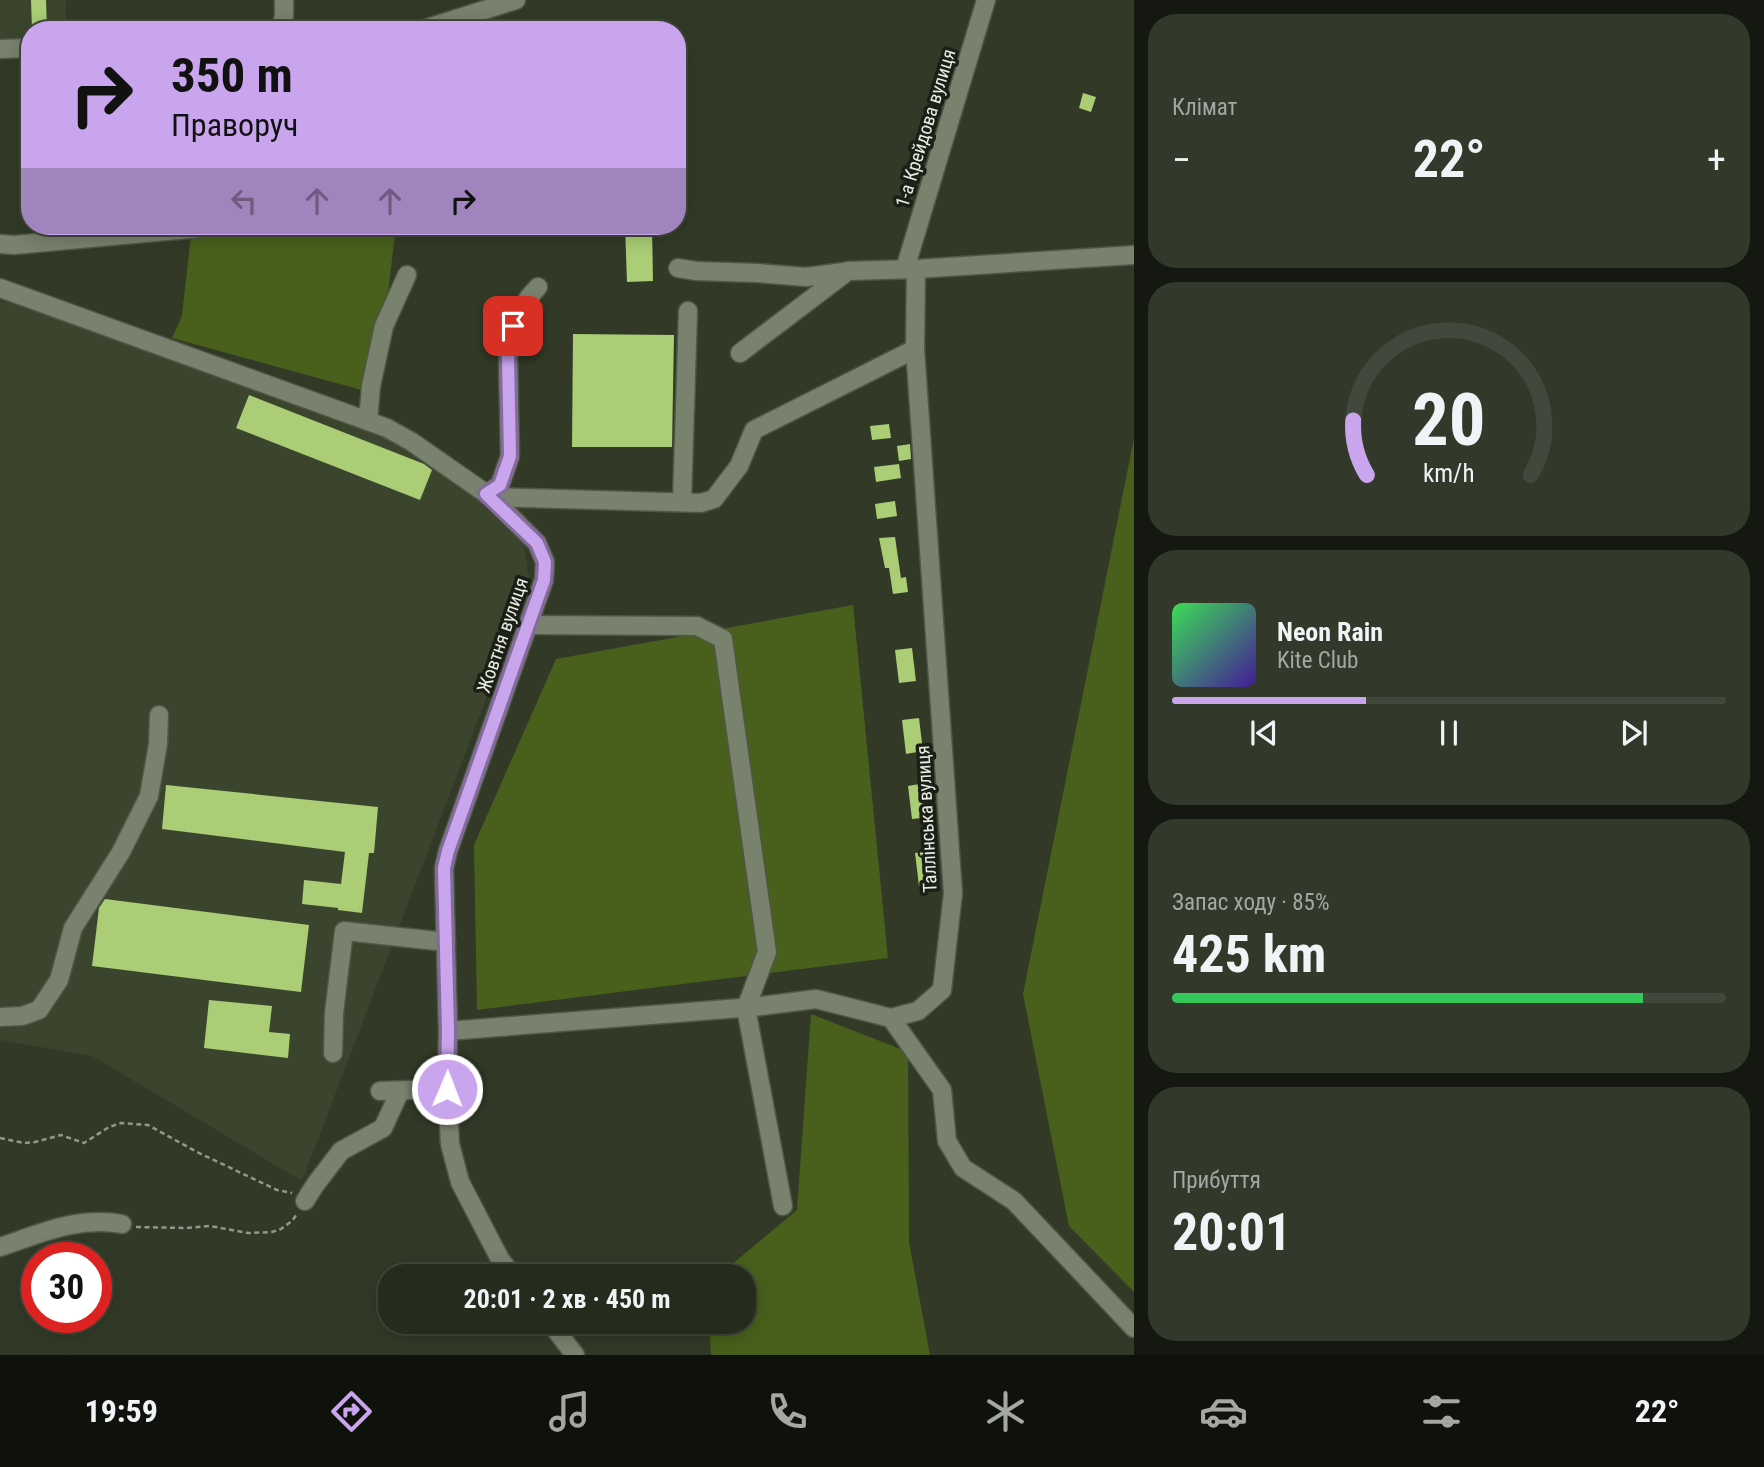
<!DOCTYPE html>
<html lang="uk">
<head>
<meta charset="utf-8">
<style>
  :root { --surface:#262c1d; --page:#32382a; --text:#f1f3f6; --muted:#a4a7a4; --line:#42483b; --accent:#c9a5ee }
  body { margin:0; font-family:"Roboto Condensed",sans-serif; background:var(--page); color:var(--text); height:100vh; display:flex; flex-direction:column; font-size:26px; white-space:nowrap }
  * { box-sizing:border-box; margin:0 }
  p { font-size:23px; color:var(--muted) }
  .icon { flex:none; width:38px; height:38px; fill:none; stroke:currentColor; stroke-width:2; stroke-linecap:round; stroke-linejoin:round }
  .map { position:relative; flex:1; overflow:hidden }
  .details { display:flex; flex-direction:column; gap:14px; padding:14px; background:#151810; width:630px }
  .details>* { flex:none }
  .banner { position:absolute; left:21px; top:21px; width:665px; height:214px; border-radius:28px; box-shadow:0 4px 18px #0003,0 0 0 2px var(--line); background:#c9a5ee; color:#111; overflow:hidden }
  .speed { position:absolute; left:21px; top:1242px; display:flex; gap:14px; font-size:35px; font-weight:700; text-align:center }
  .speed>* { display:grid; place-content:center; width:91px; height:91px; border-radius:50%; background:var(--surface); box-shadow:0 4px 18px #0003,0 0 0 2px var(--line); line-height:1 }
  .speed .limit { border:10px solid #d22; background:#fff; color:#111 }
  .pin { position:absolute; display:grid; place-items:center; width:60px; height:60px; color:#fff; margin:-30px; border-radius:14px; box-shadow:0 4px 10px #0006 }
  .me { position:absolute; width:77px; margin:-38px; rotate:1deg; stroke-linejoin:round; filter:drop-shadow(0 0 5px #0008) }
  .turn { display:flex; align-items:center; gap:24px; height:147px; padding:0 35px; font-size:32px }
  .turn .icon { width:91px; height:91px; stroke-width:2.5 }
  .turn b { display:block; font-size:49px; line-height:60px }
  .lanes { display:flex; align-items:center; height:66px; padding:0 35px; background:#0003; justify-content:center; gap:35px; direction:ltr }
  .lanes .off { opacity:.35 }
  .big { font-size:52px; font-weight:700; line-height:1.1 }
  .details .card { flex:1; display:flex; flex-direction:column; justify-content:center; gap:10px; min-width:0; padding:0 24px; border-radius:28px; background:var(--page) }
  .details .dial { align-items:center; gap:0 }
  .dial svg { height:182px; overflow:visible; fill:none; stroke:var(--line); stroke-width:7; stroke-linecap:round; text-anchor:middle }
  .dial text { fill:var(--text); stroke:none }
  .song { display:flex; align-items:center; gap:21px }
  .cover { width:84px; height:84px; border-radius:10px; background:linear-gradient(135deg,hsl(130 70% 55%),hsl(260 70% 35%)) }
  .played { height:7px; border-radius:4px; background:linear-gradient(90deg,var(--accent) 35%,var(--line) 35%) }
  .keys { display:flex; justify-content:space-around; direction:ltr }
  .heat { display:flex; justify-content:space-between; align-items:center; font-size:38px; direction:ltr }
  .charge { height:10px; border-radius:5px; background:linear-gradient(90deg,#34c759 85%,var(--line) 0) }
  .trip { position:absolute; left:378px; top:1264px; width:378px; height:70px; border-radius:28px; background:var(--surface); box-shadow:0 4px 18px #0003,0 0 0 2px var(--line); font-weight:700; line-height:70px; text-align:center }
  .dock { display:flex; height:112px; justify-content:space-around; align-items:center; background:#0f120c; color:var(--muted) }
  .dock .icon { width:49px; height:49px }
  .dock .active { color:var(--accent) }
  .dock b { font-size:32px; color:var(--text) }
  main { display:flex; flex:1; min-height:0 }
  .map>svg:first-child { display:block }
</style>
</head>
<body>
<main>
<div class="map">
<svg width="1134" height="1355" viewBox="0 0 1134 1355">
  <rect width="100%" height="100%" fill="#323a27"/>
  <g fill="#3b452d">
    <path d="M0 0H66V30H30V40L0 41Z"/>
    <path d="M0 300 371 428 434 461 523 538 530 584 302 1181 92 1056 0 1040Z"/>
  </g>
  <g fill="#48601c">
    <path d="M192 226H396L376 394 172 338 182 316Z"/>
    <path d="M1134 438V1292L1069 1226 1023 994Z"/>
    <path d="M853 605 888 958 477 1010 474 845 556 659Z"/>
    <path d="M811 1014 908 1052 909 1242 930 1355H711L709 1321H744V1276H718L797 1210Z"/>
  </g>
  <g fill="#aacd76">
    <path d="M31 0H46L47 30H32Z"/>
    <path d="M1083 93 1096 97 1091 112 1079 108Z"/>
    <path d="M625 226H652L653 281 627 282Z"/>
    <path d="M573 334 674 335 672 447H572Z"/>
    <path d="M249 395 424 464 432 470 420 500 236 428Z"/>
    <path d="M889 424 891 438 872 440 870 426Z"/>
    <path d="M910 444 911 459 899 461 897 446Z"/>
    <path d="M899 464 901 478 876 482 874 467Z"/>
    <path d="M895 501 897 516 877 519 875 504Z"/>
    <path d="M895 537 901 578 906 577 908 592 893 594 889 568H885L879 538Z"/>
    <path d="M912 648 916 681 899 683 895 650Z"/>
    <path d="M919 718 923 751 906 754 902 720Z"/>
    <path d="M925 783 930 817 912 819 908 786Z"/>
    <path d="M166 785 378 807 374 853H369L362 913 338 910V908L302 904 304 880 341 884 345 852 162 829Z"/>
    <path d="M932 851 936 884 919 886 915 853Z"/>
    <path d="M105 899 309 925 301 992 92 966 99 908Z"/>
    <path d="M209 1000 272 1006 269 1032 290 1034 288 1058 204 1048Z"/>
  </g>
  <g fill="none" stroke-linecap="round" stroke-linejoin="round">
    <g stroke="#505646" stroke-width="21">
      <g id="minor">
        <path d="M281 30 284 15V0"/>
        <path d="M421 30 516 0"/>
        <path d="M0 49 30 48"/>
        <path d="M0 244 14 245 222 226"/>
        <path d="M678 268 696 271 757 273 806 277 844 272"/>
        <path d="M905 269 986 0"/>
        <path d="M0 288 387 428 412 442 491 497 537 543 545 562 544 580 448 851 444 868 448 1031 447 1089 450 1144 460 1182 500 1259 513 1276"/>
        <path d="M740 353 848 271 916 269 1134 255"/>
        <path d="M368 421 371 386 384 326 407 275"/>
        <path d="M486 494 500 485 510 456 508 358 513 325 529 297 538 287"/>
        <path d="M491 497 701 503 714 499 739 466 754 430 915 349"/>
        <path d="M682 502 688 311"/>
        <path d="M528 625 697 626 723 639 767 952 746 1008 783 1206"/>
        <path d="M0 1017 22 1016 39 1010 59 980 73 928 121 852 149 796 158 744 159 715"/>
        <path d="M891 1018 942 1090 947 1141 963 1168 1014 1201 1134 1328"/>
        <path d="M448 1031 753 1007 816 999 891 1018 918 1011 942 990 953 893 915 349 916 269"/>
        <path d="M333 1053 334 1013 344 931 446 942"/>
        <path d="M380 1091 447 1089"/>
        <path d="M305 1201 315 1185 341 1151 383 1128 400 1091"/>
        <path d="M0 1247C42 1233 78 1216 122 1224"/>
        <path d="M549 1321 575 1355"/>
      </g>
    </g>
    <g stroke="#93998a" stroke-width="2.5" stroke-dasharray="5 3.5" stroke-linecap="butt">
      <path d="M0 1138 24 1143 35 1142 61 1135 84 1143 109 1127 121 1123 148 1125 197 1152 277 1190 292 1193"/>
      <path d="M136 1227 186 1228 210 1226 248 1233 272 1232 281 1229 292 1221 297 1214"/>
    </g>
    <use href="#minor" stroke="#78826d" stroke-width="18"/>
  </g>
  <g fill="none" stroke-linecap="round" stroke-linejoin="round">
    <g stroke="#836b9b" stroke-width="18">
      <path id="route" d="M447 1089 448 1031 444 868 448 851 544 580 545 562 537 543 486 494 500 485 510 456 508 358 513 326"/>
    </g>
    <use href="#route" stroke="#c9a5ee" stroke-width="12"/>
  </g>
  <g text-anchor="middle" stroke-width="7" stroke-linejoin="round" paint-order="stroke">
    <g font-size="19" fill="#e8ede1" stroke="#1c1f17">
      <text transform="translate(925 128) rotate(-73)" y="7">1-а Крейдова вулиця</text>
      <text transform="translate(502 635) rotate(-71)" y="7">Жовтня вулиця</text>
      <text transform="translate(926 819) rotate(-93)" y="7">Таллінська вулиця</text>
    </g>
  </g>
</svg>
<div class="speed"><div class="limit">30</div></div>
<div class="pin" style="left:513px;top:326px;background:#d93025"><svg class="icon" aria-label="arrive" viewBox="0 0 24 24"><path d="M6 21V4h12l-3 4 3 4H6"/></svg></div>
<svg class="me" style="left:447px;top:1089px" viewBox="-20 -20 40 40"><circle r="17" fill="#c9a5ee" stroke="#fff" stroke-width="3"/><path d="M0-11L8 9 0 5-8 9z" fill="#fff"/></svg>
<div class="trip">20:01 · 2 хв · 450 m</div>
<div class="banner">
<div class="turn"><svg class="icon" aria-label="right" viewBox="0 0 24 24"><path d="M7 20v-9h11M14 6l5 5-5 5"/></svg><div><b>350 m</b>Праворуч</div></div>
<div class="lanes"><svg class="icon off" aria-label="left" viewBox="0 0 24 24"><path d="M17 20v-9H6M10 6l-5 5 5 5"/></svg><svg class="icon off" aria-label="ahead" viewBox="0 0 24 24"><path d="M12 20V5M6 11l6-6 6 6"/></svg><svg class="icon off" aria-label="ahead" viewBox="0 0 24 24"><path d="M12 20V5M6 11l6-6 6 6"/></svg><svg class="icon" aria-label="right" viewBox="0 0 24 24"><path d="M7 20v-9h11M14 6l5 5-5 5"/></svg></div>
</div>
</div>
<section class="details">
<div class="card"><p>Клімат</p>
<div class="heat"><a>−</a><b class="big">22°</b><a>+</a></div>
</div>
<div class="card dial"><svg viewBox="0 0 100 80">
<path d="M14 69A42 42 0 1 1 86 69"/>
<path d="M14 69A42 42 0 0 1 8 45" stroke="#c9a5ee"/>
<text x="50" y="56" font-size="32" font-weight="700">20</text>
<text x="50" y="72" font-size="11">km/h</text>
</svg></div>
<div class="card">
<div class="song"><i class="cover"></i><div><b>Neon Rain</b><p>Kite Club</p></div></div>
<div class="played"></div>
<div class="keys"><svg class="icon" aria-label="previous" viewBox="0 0 24 24"><path d="M18 5L8 12l10 7zM5 5v14"/></svg><svg class="icon" aria-label="pause" viewBox="0 0 24 24"><path d="M8 5v14M16 5v14"/></svg><svg class="icon" aria-label="next" viewBox="0 0 24 24"><path d="M6 5l10 7-10 7zM19 5v14"/></svg></div>
</div>
<div class="card"><p>Запас ходу · 85%</p><b class="big">425 km</b><div class="charge"></div></div>
<div class="card"><p>Прибуття</p><b class="big">20:01</b></div>
</section>
</main>
<nav class="dock">
<b>19:59</b>
<svg class="icon active" aria-label="directions" viewBox="0 0 24 24"><path d="M12 3l9 9-9 9-9-9zM9 14v-3h6M13 9l2 2-2 2"/></svg>
<svg class="icon" aria-label="music" viewBox="0 0 24 24"><path d="M9 18V5l10-2v13"/><circle cx="6" cy="18" r="3"/><circle cx="16" cy="16" r="3"/></svg>
<svg class="icon" aria-label="phone" viewBox="0 0 24 24"><path d="M5 4h4l2 5-3 2q2 4 5 5l2-3 5 2v4C11 20 4 13 5 4z"/></svg>
<svg class="icon" aria-label="climate" viewBox="0 0 24 24"><path d="M12 3v18M4 7l16 10M4 17L20 7"/></svg>
<svg class="icon" aria-label="car" viewBox="0 0 24 24"><path d="M5 17H2v-5l4-1 3-4h7l3 4 3 1v5h-3M9 17h6M6 11h13"/><circle cx="7" cy="17" r="2"/><circle cx="17" cy="17" r="2"/></svg>
<svg class="icon" aria-label="filters" viewBox="0 0 24 24"><path d="M4 7h16M4 17h16"/><circle cx="9" cy="7" r="2"/><circle cx="15" cy="17" r="2"/></svg>
<b>22°</b>
</nav>
</body>
</html>
